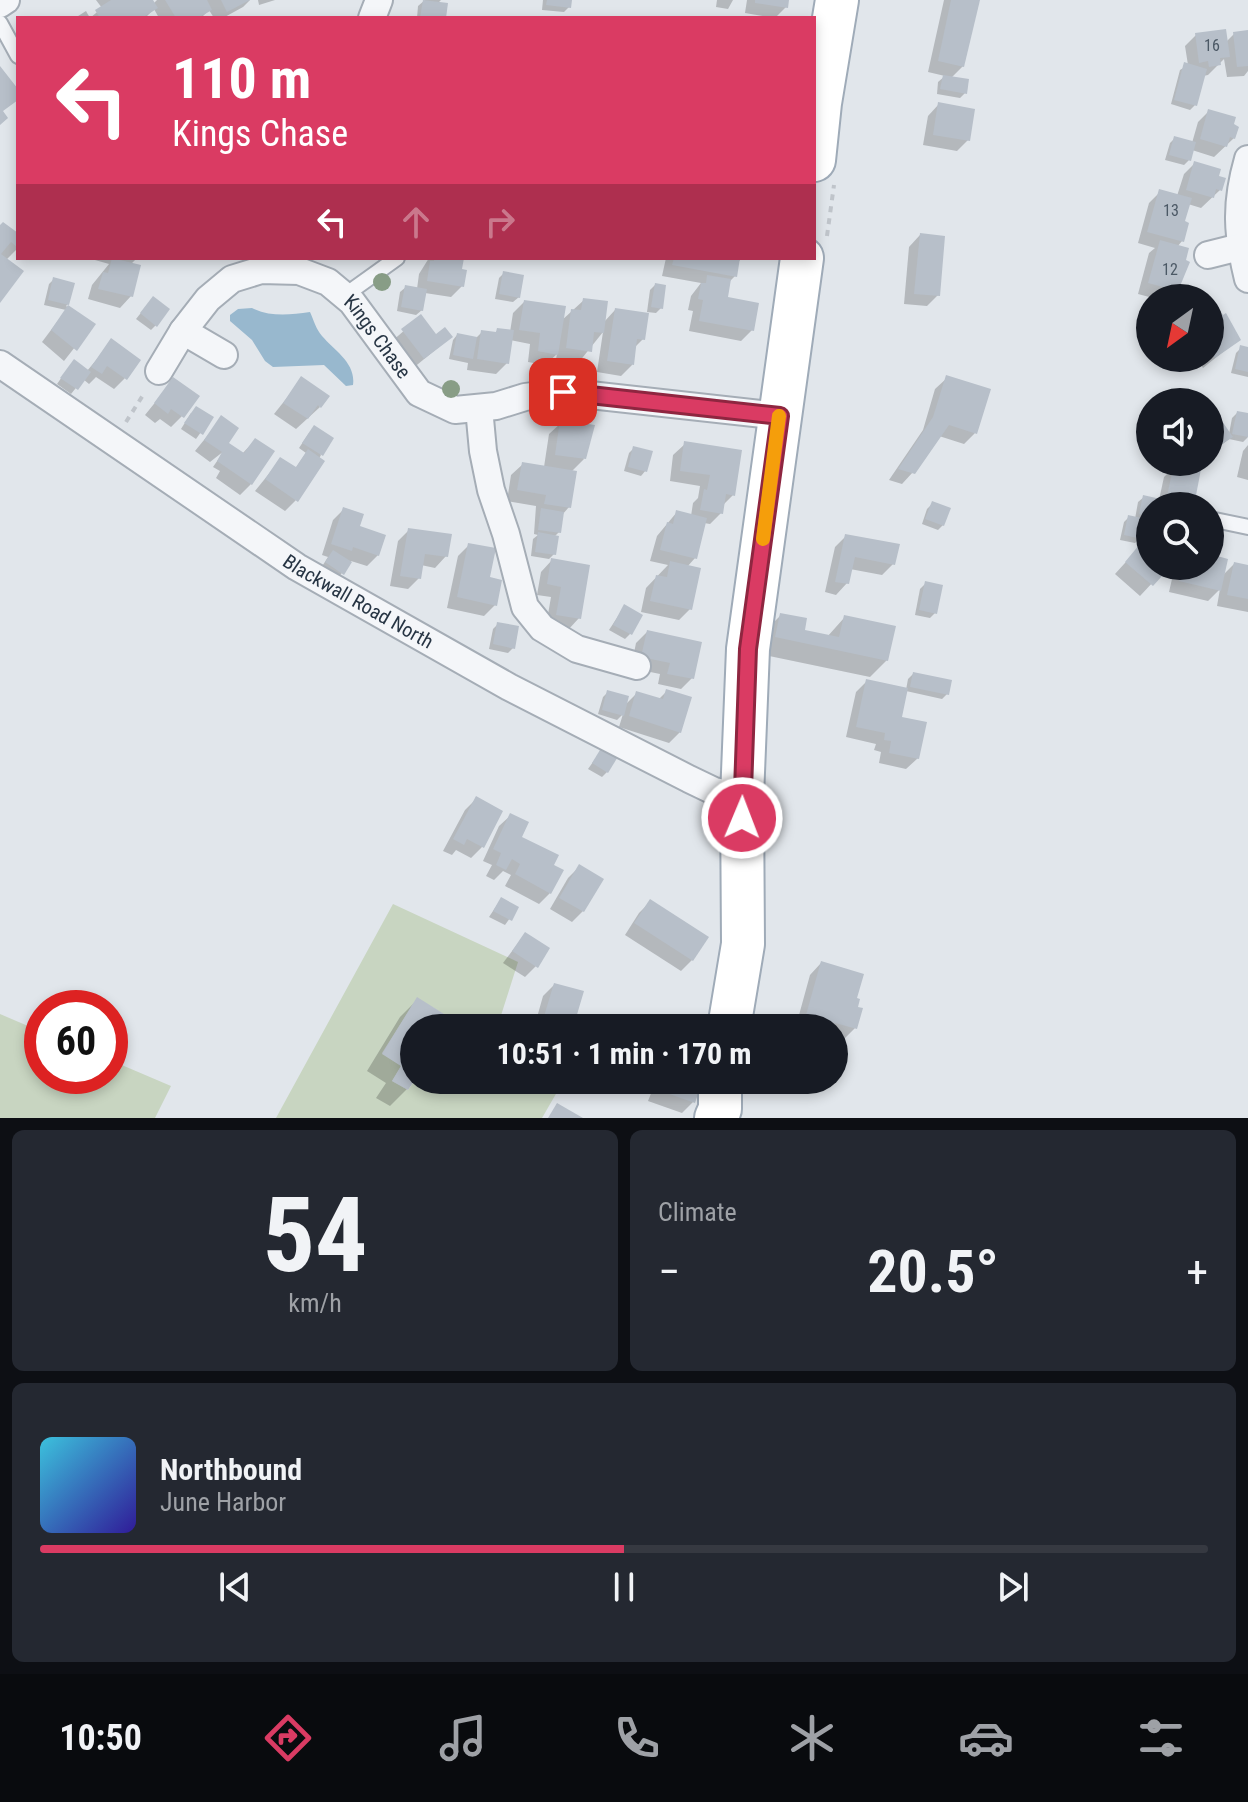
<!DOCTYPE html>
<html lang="en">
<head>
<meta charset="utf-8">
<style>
  :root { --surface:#171b24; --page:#242831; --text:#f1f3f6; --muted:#9ea1a6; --line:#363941; --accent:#da3b63 }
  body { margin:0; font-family:"Roboto Condensed",sans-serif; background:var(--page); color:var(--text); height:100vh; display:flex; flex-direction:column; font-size:30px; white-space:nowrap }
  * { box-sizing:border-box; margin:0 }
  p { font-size:26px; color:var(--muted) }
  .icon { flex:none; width:44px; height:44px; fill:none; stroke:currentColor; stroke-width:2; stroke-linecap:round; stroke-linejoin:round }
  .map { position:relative; height:1118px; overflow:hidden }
  .sheet { display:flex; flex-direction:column; gap:12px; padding:12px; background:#0d0f14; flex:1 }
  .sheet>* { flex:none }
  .guide { position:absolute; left:16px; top:16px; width:800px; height:244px; border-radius:0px; box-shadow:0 4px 12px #0003; background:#da3b63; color:#fff; overflow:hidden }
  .needle { width:52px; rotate:213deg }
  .buttons { position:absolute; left:1136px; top:284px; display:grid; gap:16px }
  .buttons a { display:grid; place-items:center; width:88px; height:88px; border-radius:50%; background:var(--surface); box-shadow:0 4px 12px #0003; font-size:40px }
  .speed { position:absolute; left:24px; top:990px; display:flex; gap:16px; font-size:40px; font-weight:700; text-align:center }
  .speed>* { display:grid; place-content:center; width:104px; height:104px; border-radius:50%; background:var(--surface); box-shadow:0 4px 12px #0003; line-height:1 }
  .speed .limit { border:12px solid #d22; background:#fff; color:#111 }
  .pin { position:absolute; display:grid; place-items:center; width:68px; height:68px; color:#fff; margin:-34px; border-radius:16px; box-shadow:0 4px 12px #0006 }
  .me { position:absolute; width:88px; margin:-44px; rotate:1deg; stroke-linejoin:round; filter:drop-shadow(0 0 6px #0008) }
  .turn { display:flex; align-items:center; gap:28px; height:168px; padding:0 24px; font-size:36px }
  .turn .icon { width:104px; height:104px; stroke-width:2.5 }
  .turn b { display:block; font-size:56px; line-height:68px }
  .lanes { display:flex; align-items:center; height:76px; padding:0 24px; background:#0003; justify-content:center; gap:40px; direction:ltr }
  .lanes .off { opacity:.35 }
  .big { font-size:60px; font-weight:700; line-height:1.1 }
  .sheet .card { flex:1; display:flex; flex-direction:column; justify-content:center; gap:12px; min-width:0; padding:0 28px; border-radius:12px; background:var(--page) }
  .sheet .dial { align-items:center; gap:0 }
  .dial b { font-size:104px; line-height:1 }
  .song { display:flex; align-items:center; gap:24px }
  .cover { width:96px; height:96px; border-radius:12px; background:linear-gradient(135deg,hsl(190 70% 55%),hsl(250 70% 35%)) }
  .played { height:8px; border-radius:4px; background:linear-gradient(90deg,var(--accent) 50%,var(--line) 50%) }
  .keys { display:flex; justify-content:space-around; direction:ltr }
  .heat { display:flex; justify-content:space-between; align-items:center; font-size:44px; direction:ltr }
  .sheet .tiles { flex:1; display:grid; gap:12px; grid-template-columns:1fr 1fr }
  .card:last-child { grid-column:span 2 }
  .trip { position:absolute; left:400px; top:1014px; width:448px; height:80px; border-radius:40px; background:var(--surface); box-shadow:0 4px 12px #0003; font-weight:700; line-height:80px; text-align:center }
  .menu { display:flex; height:128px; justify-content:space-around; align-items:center; background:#090b0e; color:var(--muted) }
  .menu .icon { width:56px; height:56px }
  .menu .selected { color:var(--accent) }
  .menu b { font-size:36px; color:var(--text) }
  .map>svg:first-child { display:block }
</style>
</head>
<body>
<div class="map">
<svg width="1248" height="1118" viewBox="0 0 1248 1118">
  <rect width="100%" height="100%" fill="#e1e6eb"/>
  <g fill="#c8d5c1">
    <path d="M393 904 518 962 497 1028H447L452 1019 417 998 382 1053 401 1066 392 1081 408 1090 415 1080H564L542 1118H276Z"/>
    <path d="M0 1014 42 1032V1076H110V1060L171 1086 155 1118H0Z"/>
  </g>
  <path fill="#98b8ce" d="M252 308C271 317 289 315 310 312 314 321 316 329 322 336 335 351 356 363 353 385L346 386 324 365 273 367 265 361 252 340 230 321V315L238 309Z"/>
  <g fill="#0003">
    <path d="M96 0H151L153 4 157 0H250L243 7 223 18H214L209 10 201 18H159L154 9 145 18H90L102 8Z"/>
    <path d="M258 0H275L259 5Z"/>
    <path d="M425 0H441L438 3 444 18H417L418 6Z"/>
    <path d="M543 0H570L569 7 564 12 542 10Z"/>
    <path d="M717 0H733L728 9 716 7Z"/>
    <path d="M747 0H787L786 7 775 18 745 13Z"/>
    <path d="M944 0H978L963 66 951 78 965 93 960 98 937 94 938 82 945 76 928 72Z"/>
    <path d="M86 11 90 18H75Z"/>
    <path d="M1248 32V71L1244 76 1227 77 1224 59 1208 75 1203 76 1195 105 1190 110 1171 104 1180 70 1188 65 1185 46 1196 35 1226 42 1234 34Z"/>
    <path d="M939 104 968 140 957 151 923 145 928 116Z"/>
    <path d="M1209 111 1234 138 1214 157 1192 150 1189 160 1184 165 1165 160 1170 143 1175 138 1192 143 1198 122Z"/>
    <path d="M1195 163 1217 178 1220 190 1201 208 1188 204 1183 222 1182 241 1177 247 1176 290 1168 298H1153L1138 294 1149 253 1155 248 1138 243 1149 203 1160 192 1177 196 1184 174Z"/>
    <path d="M0 227 18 236V248L6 260 0 300Z"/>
    <path d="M920 235 938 295 927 306 904 304 909 247Z"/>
    <path d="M88 258H137L131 264V296L120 308 88 299 92 285 109 264Z"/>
    <path d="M429 258H462V286L451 297 425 293 422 310 416 315 397 311 400 292 406 287 417 289 419 274Z"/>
    <path d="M666 258H742L737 263 735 276 728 283 725 299 752 330 741 341 689 331 693 311 688 310 691 296 701 283 662 276Z"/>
    <path d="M504 273 519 297 513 302 495 299 499 278Z"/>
    <path d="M54 279 68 304 66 306 93 324 64 361 42 342 66 310 44 305 49 284Z"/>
    <path d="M655 285 661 308 656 313 647 312 650 290Z"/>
    <path d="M584 300 604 322 615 310 643 339 634 348 632 365 621 376 597 372 603 332 579 362 556 359 557 354 545 365 528 362 530 344 510 340 507 363 496 374 467 370 468 363 449 359 453 340 457 335 475 339 482 332 494 334 498 330 510 332 513 313 524 302 561 321Z"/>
    <path d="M148 304 156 325 151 330 136 319Z"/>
    <path d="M1210 310 1239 339 1203 368 1196 358H1210Z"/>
    <path d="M421 316 436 337H451L412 369 391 342Z"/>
    <path d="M112 341 125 378 114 389 96 377 89 384 83 379 71 394 57 384 69 367 87 371Z"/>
    <path d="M1241 348 1248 349V377L1231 373 1236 353Z"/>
    <path d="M947 378 975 433 964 444 939 436 913 472 902 484 889 480 923 430 935 389Z"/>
    <path d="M174 379 182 416 171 427 160 419 155 423 145 415Z"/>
    <path d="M302 379 320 407 296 429 274 414Z"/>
    <path d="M191 413 211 418 196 439 181 429Z"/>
    <path d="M1237 413 1248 415V437L1243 442 1229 439 1210 454V421L1229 434 1232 418Z"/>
    <path d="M222 418 226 444 242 454 255 440 251 484 240 495 216 478 220 471 213 467 224 451 210 462 195 451Z"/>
    <path d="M561 423 584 459 571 472 569 507 562 515 559 532 554 537V554L549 559 531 556 533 539 538 535 534 534 536 506 507 501 511 475 523 464 544 467 549 434Z"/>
    <path d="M309 433 321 455 296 500 285 511 255 491 281 459 295 469 306 453 299 448Z"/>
    <path d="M685 444 733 495 723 505 721 513 710 524 704 523 695 558 687 567 690 609 679 620 641 612 646 588 668 565 650 561 657 536 677 512 691 516 693 503 698 498 700 486 670 481 673 455Z"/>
    <path d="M1248 445V480L1237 477 1243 451Z"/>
    <path d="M634 448 646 470 641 476 624 471 629 453Z"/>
    <path d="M1179 462H1198L1188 468 1199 471 1192 506H1150V522L1144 521 1140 538 1135 543 1120 540 1124 522 1129 517 1135 519 1138 502 1144 497 1159 500 1164 477 1175 466 1182 467Z"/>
    <path d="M932 504 943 525 938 530 922 524 927 509Z"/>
    <path d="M344 509 378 555 367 566 351 561 338 578 321 568 328 557 322 555 333 520Z"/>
    <path d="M409 530 446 556 435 568 421 565 419 578 408 589 390 586 398 541Z"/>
    <path d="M846 536 893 564 882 575 850 569 847 583 836 595 825 592 835 547Z"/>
    <path d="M469 545 488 579 495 605 484 616 447 608 458 556Z"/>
    <path d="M1150 547V566H1168L1140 596 1115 574 1134 553Z"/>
    <path d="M1210 557 1222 576 1234 564 1248 567V612L1217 606 1220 589 1208 601 1169 592 1175 566H1210Z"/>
    <path d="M552 560 579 618 568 630 546 626 551 597 537 595 541 572Z"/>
    <path d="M925 584 935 613 930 618 915 615 920 589Z"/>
    <path d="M624 607 630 634 625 639 609 630Z"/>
    <path d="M781 615 802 632 827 637 844 618 887 660 870 677 760 654 764 632Z"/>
    <path d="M498 624 513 648 508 653 489 649 493 629Z"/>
    <path d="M647 632 692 678 681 689 658 684 660 674 631 668 636 643Z"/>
    <path d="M913 674 947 694 942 699 906 691 900 718 918 758 906 769 879 763 881 752 874 750 876 744 846 737 856 692 867 681 906 690 908 679Z"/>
    <path d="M608 692 625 705 637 693 658 700 666 692 680 732 669 743 619 727 623 714 617 720 598 714 603 697Z"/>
    <path d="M603 748 607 772 602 777 588 769Z"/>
    <path d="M476 799 482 847 471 858 456 850 452 855 443 851 465 810Z"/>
    <path d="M511 815 520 837 551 866 550 893 539 904 505 886 511 875 503 871 494 880 486 876 492 865 483 861 499 826Z"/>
    <path d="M579 867 583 911 572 922 550 909 568 878Z"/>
    <path d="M501 899 517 908 505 925 489 917Z"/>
    <path d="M650 902 706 938 692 960 681 971 625 935 639 913Z"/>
    <path d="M525 934 536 966 525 977 503 963Z"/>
    <path d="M821 963 855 999V1028L844 1039 834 1036V1028L796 1026 810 975Z"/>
    <path d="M554 985 571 1028H534L543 996Z"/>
    <path d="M417 1000 444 1028H414V1077L407 1089 390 1106 376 1098 386 1083 367 1071 400 1017Z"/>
    <path d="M660 1080H680L693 1102 682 1113 648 1101 654 1086Z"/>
  </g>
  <g fill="#b7bfc9">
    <path d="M111 0H153L158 8 142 18H100L95 10Z"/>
    <path d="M165 0H207L212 10 198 18H176Z"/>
    <path d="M221 0H250L227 12Z"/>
    <path d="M423 0 448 3 446 18H420Z"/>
    <path d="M547 0H572L571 8 546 5Z"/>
    <path d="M755 0H789L788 8 755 3Z"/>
    <path d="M951 0H980L964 67 938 61Z"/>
    <path d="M1226 29 1230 57 1220 58 1221 65 1209 67 1208 61 1199 63 1195 33Z"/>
    <path d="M1248 30V66L1237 67 1233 32Z"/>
    <path d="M1184 62 1207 69 1197 106 1174 100Z"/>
    <path d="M0 66 18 89V100L3 111 8 118 0 125Z"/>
    <path d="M943 75 969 79 967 94 940 89Z"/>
    <path d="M938 102 975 109 970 141 933 135Z"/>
    <path d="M1208 109 1236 117 1234 124 1239 127 1235 139 1230 137 1227 147 1200 139Z"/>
    <path d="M1174 136 1196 142 1191 161 1169 155Z"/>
    <path d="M1194 161 1221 169 1219 176 1226 178 1222 191 1216 189 1214 198 1186 190Z"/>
    <path d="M1159 189 1192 198 1185 221 1189 223 1184 242 1147 232Z"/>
    <path d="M3 222 18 233V248L11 242 1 254 24 271 0 303V225Z"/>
    <path d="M920 233 945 236 940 296 914 294Z"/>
    <path d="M1160 240 1189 248 1186 260 1190 262 1178 291 1148 283Z"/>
    <path d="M112 258 141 265 133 297 98 289 103 272 108 273Z"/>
    <path d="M434 258H464L462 269 467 270 464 287 427 281 430 261H434Z"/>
    <path d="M674 258H740L737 277 672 265Z"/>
    <path d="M503 271 524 275 520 298 499 294Z"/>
    <path d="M707 275 731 279 728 297 759 303 754 331 699 321 703 300 698 299 701 283H706Z"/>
    <path d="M53 277 75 283 69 305 48 300Z"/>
    <path d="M655 283 666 285 663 309 651 307Z"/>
    <path d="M405 285 427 289 423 311 401 307Z"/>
    <path d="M153 296 170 309 157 327 140 313Z"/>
    <path d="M583 298 608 301 604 333 594 332 592 352 566 348 571 309 581 310Z"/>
    <path d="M524 300 566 306 558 355 538 351 540 333 519 330Z"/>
    <path d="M1215 304 1223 315 1226 313 1241 340 1215 358 1210 351V308Z"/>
    <path d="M68 305 96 324 77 351 51 330Z"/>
    <path d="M615 308 649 313 645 340 637 339 634 365 607 361Z"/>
    <path d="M421 314 436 334 445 327 453 337 424 359 401 329Z"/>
    <path d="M497 328 514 330 509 364 477 359 481 330 496 332Z"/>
    <path d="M457 333 477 337 473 359 453 355Z"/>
    <path d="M111 338 141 360 127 380 107 366 102 374 91 367Z"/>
    <path d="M1240 345 1248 347V372L1235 369Z"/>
    <path d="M74 359 91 372 78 390 60 378Z"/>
    <path d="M946 375 991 389 977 434 949 425 915 474 898 469 933 417Z"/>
    <path d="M301 376 330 396 321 408 318 405 308 419 283 403Z"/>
    <path d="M173 377 200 396 184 418 171 409 168 414 154 403Z"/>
    <path d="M196 406 214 417 203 435 184 423Z"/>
    <path d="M1237 411 1248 413V437L1232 434Z"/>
    <path d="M1217 414 1233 437 1210 452V418Z"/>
    <path d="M221 415 239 428 229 443 244 453 255 438 275 451 252 485 217 461 222 452 204 440Z"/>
    <path d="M560 420 595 425 586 459 555 455Z"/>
    <path d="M314 425 334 438 323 456 302 443Z"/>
    <path d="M684 441 742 450 735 496 726 494 723 514 700 510 704 489 707 490 710 475 680 471Z"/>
    <path d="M633 446 653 451 647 472 628 467Z"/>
    <path d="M308 449 325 461 298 502 265 479 280 457 296 467Z"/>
    <path d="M522 462 577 471 571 508 544 504 546 495 517 490Z"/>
    <path d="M1174 463 1201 469 1194 506 1166 501Z"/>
    <path d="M1143 495 1165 500 1163 506H1150V517L1139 514Z"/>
    <path d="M932 501 951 508 944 526 925 519Z"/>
    <path d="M343 507 364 514 360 526 386 535 379 556 353 547 352 551 331 544Z"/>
    <path d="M541 508 564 512 561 533 538 530Z"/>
    <path d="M676 510 707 518 697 559 660 550 667 522 673 524Z"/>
    <path d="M1128 515 1146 519 1142 539 1124 535Z"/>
    <path d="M408 528 452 534 448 557 425 554 421 579 400 576Z"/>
    <path d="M538 532 559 536 556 555 535 552Z"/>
    <path d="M845 534 900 544 895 565 855 557 849 584 835 582Z"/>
    <path d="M1144 539 1150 544V566H1171L1153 586 1125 562Z"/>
    <path d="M468 543 496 548 490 577 502 580 497 606 457 597Z"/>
    <path d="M333 550 352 562 344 575 325 562Z"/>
    <path d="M1210 554 1228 559 1221 591 1179 581 1183 566H1210Z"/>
    <path d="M551 558 590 565 581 619 556 615 561 587 547 584Z"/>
    <path d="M670 561 701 568 692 610 650 601 656 575 667 577Z"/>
    <path d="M1234 562 1248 565V599L1227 595Z"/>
    <path d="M925 581 943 585 937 614 919 610Z"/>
    <path d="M624 604 643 615 632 635 613 625Z"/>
    <path d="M780 613 807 618 805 630 839 637 844 615 896 626 888 661 775 637Z"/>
    <path d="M497 622 519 626 515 649 493 644Z"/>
    <path d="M647 630 702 642 694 679 667 674 670 663 641 657Z"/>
    <path d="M913 672 952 680 949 695 910 687Z"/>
    <path d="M866 679 908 688 902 717 927 722 919 759 889 753 891 741 884 740 885 733 856 727Z"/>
    <path d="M666 689 692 697 681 733 629 716 636 691 663 699Z"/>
    <path d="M607 690 629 696 624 716 602 710Z"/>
    <path d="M603 745 619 755 608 773 592 763Z"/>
    <path d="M476 796 503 811 484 848 467 839 464 845 453 839Z"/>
    <path d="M510 813 529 822 522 837 559 855 554 865 564 870 551 894 515 874 520 864 512 859 506 870 496 865 501 853 493 849Z"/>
    <path d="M579 864 604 879 584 912 559 898Z"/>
    <path d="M501 897 519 907 512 921 493 911Z"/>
    <path d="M650 899 709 937 693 961 634 923Z"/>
    <path d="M525 932 550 948 538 968 512 951Z"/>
    <path d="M821 961 864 974 857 998 860 999 858 1007 863 1008 857 1029 806 1015Z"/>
    <path d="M554 983 584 991 573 1028H536L538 1022 542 1023Z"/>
    <path d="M417 997 452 1019 447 1028H414V1081L408 1090 392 1081 401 1066 382 1054Z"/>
    <path d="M662 1080H686L701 1085 695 1103 658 1090Z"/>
    <path d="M557 1103 583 1118H548Z"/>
  </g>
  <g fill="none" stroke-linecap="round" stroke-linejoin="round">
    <g stroke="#a5adb6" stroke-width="18">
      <g id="lane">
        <path d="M0 23 18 56"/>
        <path d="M344 296 397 258"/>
        <path d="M1210 519 1248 527"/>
      </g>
    </g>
    <g stroke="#a5adb6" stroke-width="30">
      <g id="street">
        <path d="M0 4 6 0"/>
        <path d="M372 18 379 0"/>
        <path d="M1248 159C1235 204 1237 234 1248 279"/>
        <path d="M1208 255 1240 247"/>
        <path d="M183 331 224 355"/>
        <path id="s1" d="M0 364 297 567 509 687 689 779 714 791 742 797"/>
        <path id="s2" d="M159 371 183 331 208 299 232 279 261 270 299 271 328 282 352 302 419 393 455 410 496 406 525 397 563 392 780 416"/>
        <path d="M479 408 483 451 491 490 506 534 525 607 542 628 577 649 637 666"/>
      </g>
    </g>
    <g stroke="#9fabb8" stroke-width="46">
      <g id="primary">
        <path d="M814 160 820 103 837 0"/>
        <path d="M729 1028 743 944 742 797 748 649 802 258"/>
        <path d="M716 1118 720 1109V1080"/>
      </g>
    </g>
    <g stroke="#bfc4ca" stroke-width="4" stroke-dasharray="6 6" stroke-linecap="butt">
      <path d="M827 236 834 185"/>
      <path d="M126 422 145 392"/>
    </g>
    <use href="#lane" stroke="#f4f6f9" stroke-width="14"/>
    <use href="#street" stroke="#f4f6f9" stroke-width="26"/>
    <use href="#primary" stroke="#fff" stroke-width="42"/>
  </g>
  <g fill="#889d86">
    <circle cx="382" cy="282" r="9"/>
    <circle cx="451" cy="389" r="9"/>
  </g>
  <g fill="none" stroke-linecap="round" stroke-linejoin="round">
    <g stroke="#8e2640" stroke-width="20">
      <path id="route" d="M563 392 780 416 748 649 742 818"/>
    </g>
    <use href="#route" stroke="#da3b63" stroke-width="14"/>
    <path stroke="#f59e0b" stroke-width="14" d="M763 539 779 416"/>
  </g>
  <g text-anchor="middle" stroke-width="8" stroke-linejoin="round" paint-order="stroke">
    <g font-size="16" fill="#4b5865">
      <text x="1212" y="51">16</text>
      <text x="1171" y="216">13</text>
      <text x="1170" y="275">12</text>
    </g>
    <g font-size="20" fill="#273544" stroke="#f1f4f8">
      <text dy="7" stroke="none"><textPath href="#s2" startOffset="292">Kings Chase</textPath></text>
      <text dy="7" stroke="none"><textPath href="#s1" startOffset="430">Blackwall Road North</textPath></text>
    </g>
  </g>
</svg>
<div class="buttons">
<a><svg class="needle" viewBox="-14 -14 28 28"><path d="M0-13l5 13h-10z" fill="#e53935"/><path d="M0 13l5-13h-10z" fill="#9ea1a6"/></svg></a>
<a><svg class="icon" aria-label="sound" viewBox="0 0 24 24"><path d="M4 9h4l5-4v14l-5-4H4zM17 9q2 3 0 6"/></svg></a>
<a><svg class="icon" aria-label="search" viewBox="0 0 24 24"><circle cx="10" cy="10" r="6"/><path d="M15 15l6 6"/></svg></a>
</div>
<div class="speed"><div class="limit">60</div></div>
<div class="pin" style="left:563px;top:392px;background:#d93025"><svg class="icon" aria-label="arrive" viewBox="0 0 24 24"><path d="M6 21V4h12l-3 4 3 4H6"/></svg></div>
<svg class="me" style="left:742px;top:818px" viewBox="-20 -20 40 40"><circle r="17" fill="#da3b63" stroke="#fff" stroke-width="3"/><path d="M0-11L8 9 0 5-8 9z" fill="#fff"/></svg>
<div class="trip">10:51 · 1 min · 170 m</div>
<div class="guide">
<div class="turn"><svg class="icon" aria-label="left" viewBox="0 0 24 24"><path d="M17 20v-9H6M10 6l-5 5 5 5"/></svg><div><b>110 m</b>Kings Chase</div></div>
<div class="lanes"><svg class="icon" aria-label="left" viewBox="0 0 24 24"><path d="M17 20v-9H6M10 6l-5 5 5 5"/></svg><svg class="icon off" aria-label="ahead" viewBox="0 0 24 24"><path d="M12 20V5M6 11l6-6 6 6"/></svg><svg class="icon off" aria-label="right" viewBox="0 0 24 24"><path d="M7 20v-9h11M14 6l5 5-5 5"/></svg></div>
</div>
</div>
<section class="sheet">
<div class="tiles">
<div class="card dial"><b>54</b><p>km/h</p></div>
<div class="card"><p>Climate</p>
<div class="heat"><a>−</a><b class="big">20.5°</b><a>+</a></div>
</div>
<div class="card">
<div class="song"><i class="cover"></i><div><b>Northbound</b><p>June Harbor</p></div></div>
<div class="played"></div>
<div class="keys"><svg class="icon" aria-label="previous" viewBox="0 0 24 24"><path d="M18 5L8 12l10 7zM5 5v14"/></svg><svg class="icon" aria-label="pause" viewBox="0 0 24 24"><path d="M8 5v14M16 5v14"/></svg><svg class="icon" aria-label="next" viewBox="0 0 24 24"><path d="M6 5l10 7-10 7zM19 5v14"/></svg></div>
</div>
</div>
</section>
<nav class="menu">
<b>10:50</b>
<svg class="icon selected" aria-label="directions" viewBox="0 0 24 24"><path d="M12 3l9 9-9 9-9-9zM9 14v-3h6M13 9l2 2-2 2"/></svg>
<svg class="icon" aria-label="music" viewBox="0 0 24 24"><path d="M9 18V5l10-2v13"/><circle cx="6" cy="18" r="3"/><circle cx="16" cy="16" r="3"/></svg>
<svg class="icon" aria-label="phone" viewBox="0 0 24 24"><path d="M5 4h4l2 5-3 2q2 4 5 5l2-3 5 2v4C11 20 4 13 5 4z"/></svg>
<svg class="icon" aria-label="climate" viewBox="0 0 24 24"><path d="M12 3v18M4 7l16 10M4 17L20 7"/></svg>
<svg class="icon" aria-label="car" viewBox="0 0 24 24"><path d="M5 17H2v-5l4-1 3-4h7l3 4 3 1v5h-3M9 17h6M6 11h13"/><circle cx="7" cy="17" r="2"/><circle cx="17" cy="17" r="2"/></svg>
<svg class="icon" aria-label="filters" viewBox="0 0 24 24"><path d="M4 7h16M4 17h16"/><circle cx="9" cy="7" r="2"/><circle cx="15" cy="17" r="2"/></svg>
</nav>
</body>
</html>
